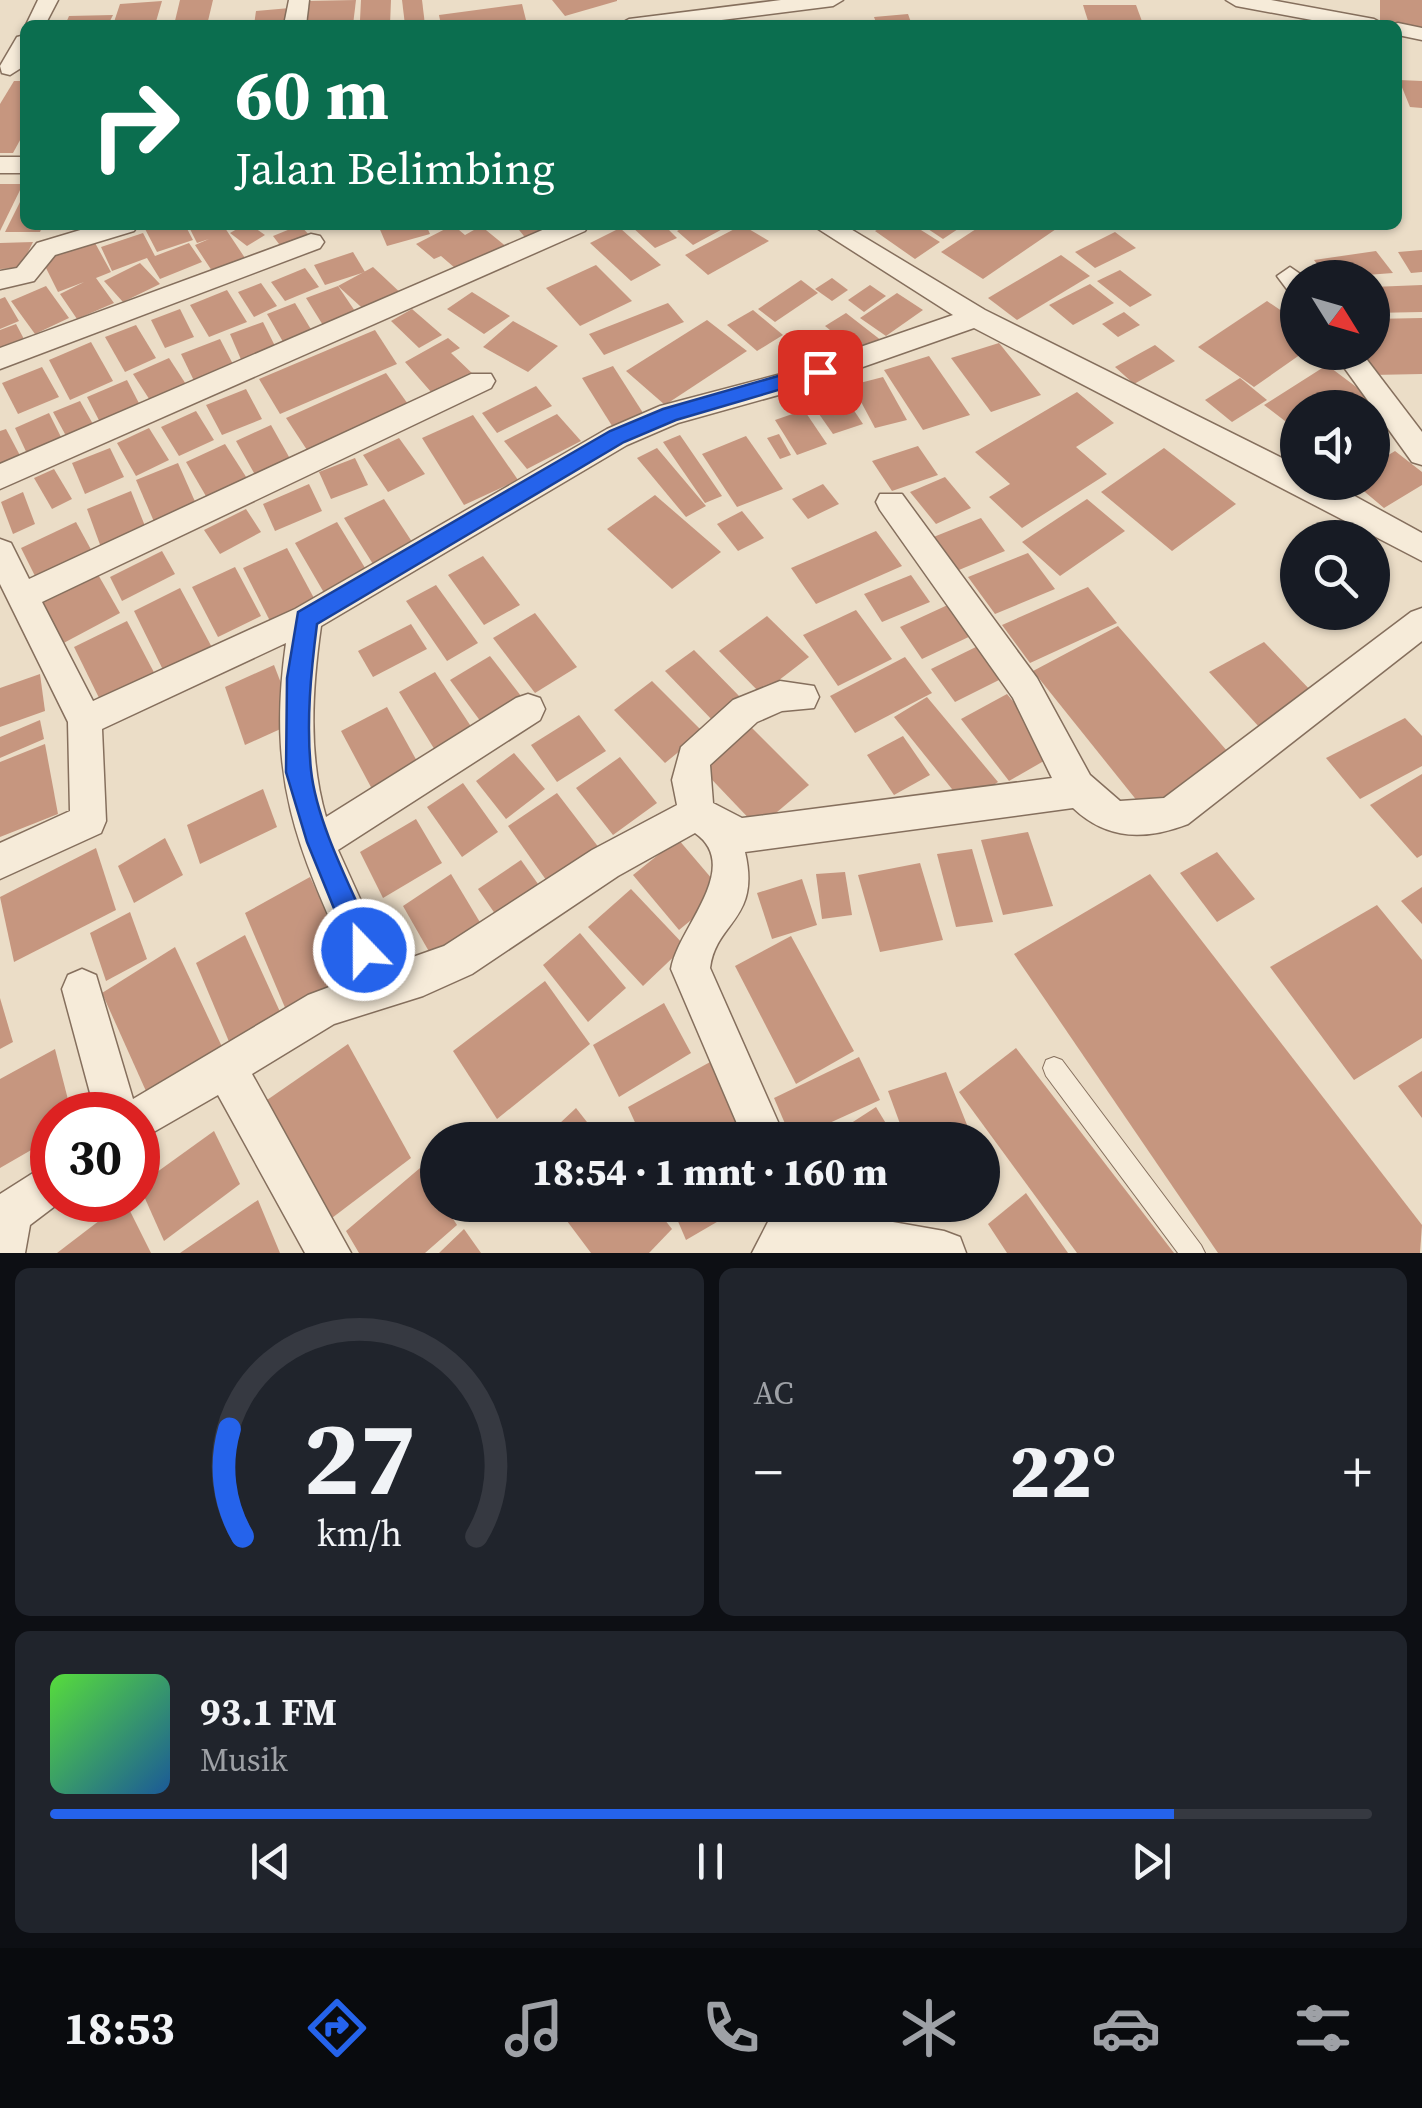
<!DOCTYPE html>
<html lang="id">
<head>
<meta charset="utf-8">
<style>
  :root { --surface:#171b24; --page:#20242c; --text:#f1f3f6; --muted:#9ea1a6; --line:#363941; --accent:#2563eb }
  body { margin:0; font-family:"Source Serif 4",serif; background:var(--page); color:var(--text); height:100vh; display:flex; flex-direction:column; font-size:38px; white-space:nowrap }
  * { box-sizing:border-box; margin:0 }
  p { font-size:32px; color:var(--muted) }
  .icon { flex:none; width:55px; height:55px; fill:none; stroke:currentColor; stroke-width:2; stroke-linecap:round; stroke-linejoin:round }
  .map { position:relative; height:1253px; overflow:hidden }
  .details { display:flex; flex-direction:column; gap:15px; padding:15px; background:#0d0f14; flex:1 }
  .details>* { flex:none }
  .top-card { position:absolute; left:20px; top:20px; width:1382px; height:210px; border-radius:15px; box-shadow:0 2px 8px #0004; background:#0b6e4f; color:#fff; overflow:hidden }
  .needle { width:65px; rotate:127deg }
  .buttons { position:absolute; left:1280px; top:260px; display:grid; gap:20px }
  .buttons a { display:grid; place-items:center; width:110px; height:110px; border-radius:50%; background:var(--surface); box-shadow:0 2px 8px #0004; font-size:50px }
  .speed { position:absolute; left:30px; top:1092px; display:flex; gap:20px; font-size:50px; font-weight:700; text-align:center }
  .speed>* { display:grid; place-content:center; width:130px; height:130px; border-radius:50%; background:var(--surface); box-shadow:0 2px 8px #0004; line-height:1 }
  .speed .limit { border:15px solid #d22; background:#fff; color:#111 }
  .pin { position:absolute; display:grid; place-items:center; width:85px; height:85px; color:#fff; margin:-42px; border-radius:20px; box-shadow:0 5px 15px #0006 }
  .me { position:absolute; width:110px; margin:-55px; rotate:338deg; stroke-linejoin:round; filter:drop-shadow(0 0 8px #0008) }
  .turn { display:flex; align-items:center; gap:35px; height:210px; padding:0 50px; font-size:45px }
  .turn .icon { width:130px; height:130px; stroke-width:2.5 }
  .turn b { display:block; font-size:70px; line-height:85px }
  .big { font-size:75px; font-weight:800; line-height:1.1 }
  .details .card { flex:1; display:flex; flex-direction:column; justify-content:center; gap:15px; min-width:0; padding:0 35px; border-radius:15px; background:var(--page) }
  .details .dial { align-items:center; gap:0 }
  .dial svg { height:260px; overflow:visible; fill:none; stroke:var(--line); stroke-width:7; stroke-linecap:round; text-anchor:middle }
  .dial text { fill:var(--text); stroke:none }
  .song { display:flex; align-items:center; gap:30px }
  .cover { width:120px; height:120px; border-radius:15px; background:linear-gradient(135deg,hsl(110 70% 55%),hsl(210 70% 35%)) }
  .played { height:10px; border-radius:5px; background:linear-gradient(90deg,var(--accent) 85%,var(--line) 85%) }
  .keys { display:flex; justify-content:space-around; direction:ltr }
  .heat { display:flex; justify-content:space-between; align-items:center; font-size:55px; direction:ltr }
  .details .tiles { flex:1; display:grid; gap:15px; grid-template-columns:1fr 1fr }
  .card:last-child { grid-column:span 2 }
  .trip { position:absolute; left:420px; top:1122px; width:580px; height:100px; border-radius:50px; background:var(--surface); box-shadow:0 2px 8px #0004; font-weight:800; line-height:100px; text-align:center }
  .dock { display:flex; height:160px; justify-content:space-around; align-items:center; background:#090b0e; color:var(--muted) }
  .dock .icon { width:70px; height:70px }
  .dock .current { color:var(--accent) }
  .dock b { font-size:45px; color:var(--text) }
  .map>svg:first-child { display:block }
</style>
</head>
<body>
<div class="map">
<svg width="1422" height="1253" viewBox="0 0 1422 1253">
  <rect width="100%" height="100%" fill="#ebddc7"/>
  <g fill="#c6967f">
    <path d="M180 0H213L207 25H174Z"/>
    <path d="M356 0 353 25H302L306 1Z"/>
    <path d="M361 0H391L390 25H355L360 20Z"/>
    <path d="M402 0H422L425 25H405Z"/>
    <path d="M552 0H617V1L565 16Z"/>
    <path d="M1380 0H1422V28L1380 22Z"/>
    <path d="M162 1 155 25H113L120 4Z"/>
    <path d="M522 4 527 24 441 25 439 15Z"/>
    <path d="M1083 5H1136L1143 24H1089Z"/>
    <path d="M290 8 288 25H254L256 11Z"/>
    <path d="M908 14 912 25H877L874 17Z"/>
    <path d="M113 15 108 25H65L69 16Z"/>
    <path d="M1399 80 1422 81V108L1410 107Z"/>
    <path d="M14 81H25V131L13 153H0V104Z"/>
    <path d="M0 184H23L0 231Z"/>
    <path d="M25 192V225H43L40 232H5Z"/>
    <path d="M143 225H185L193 240 157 252Z"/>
    <path d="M188 225H223L245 258 212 271 195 245 209 239 197 243Z"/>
    <path d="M244 225H251L265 235 247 246 230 233Z"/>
    <path d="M300 225 310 236 282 248 273 236Z"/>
    <path d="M378 225H426L430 234 387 246Z"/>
    <path d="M453 225 465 235 481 226 508 248 462 274 441 256 434 259 416 244Z"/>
    <path d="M515 225H567L528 241Z"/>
    <path d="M664 225 677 238 655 248 632 227Z"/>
    <path d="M688 225H730L693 245 677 231Z"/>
    <path d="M742 225 769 241 708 275 685 255Z"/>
    <path d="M885 225H913L940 242 915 259 875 231Z"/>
    <path d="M922 225H964L943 239Z"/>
    <path d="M982 225H1055L1059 227 983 279 941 252Z"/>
    <path d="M620 228 661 265 631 281 590 243Z"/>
    <path d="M1115 232 1136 248 1095 268 1075 252Z"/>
    <path d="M143 233 155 256 189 243 202 262 160 279 147 258 112 271 101 247Z"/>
    <path d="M94 241 111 272 96 278 114 303 77 319 60 294 84 282 58 292 42 260Z"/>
    <path d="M33 242 20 268 0 269V243Z"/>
    <path d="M1422 250V272L1411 273 1398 252Z"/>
    <path d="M1376 251 1393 273 1327 278 1314 260Z"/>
    <path d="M353 252 365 272 325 285 314 265Z"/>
    <path d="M1061 255 1090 276 1017 320 988 298Z"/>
    <path d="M140 263 160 284 123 302 104 281Z"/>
    <path d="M596 265 632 301 580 326 546 288Z"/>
    <path d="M373 267 405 297 371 316 338 286Z"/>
    <path d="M305 268 319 287 285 301 271 282Z"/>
    <path d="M1120 270 1152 295 1130 307 1097 281Z"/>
    <path d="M832 278 848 290 832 301 815 289Z"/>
    <path d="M801 280 818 293 775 322 758 309Z"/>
    <path d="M261 283 277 306 254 317 238 292Z"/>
    <path d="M1090 284 1114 303 1073 325 1049 305Z"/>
    <path d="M870 285 886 296 864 312 848 300Z"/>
    <path d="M1422 285V312L1372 313V287Z"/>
    <path d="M46 286 69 318 35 334 11 301Z"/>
    <path d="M338 286 359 317 326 330 306 298Z"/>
    <path d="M227 290 247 322 209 337 190 305Z"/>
    <path d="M472 292 510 316 484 334 447 309Z"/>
    <path d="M897 293 923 310 886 336 860 318Z"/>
    <path d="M5 297 19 321 0 329V299Z"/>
    <path d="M1267 301 1298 322V352H1304L1254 387 1198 347Z"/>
    <path d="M295 303 315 336 286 347 267 314Z"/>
    <path d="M668 303 684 322 604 355 589 334Z"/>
    <path d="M180 309 194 337 165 348 151 320Z"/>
    <path d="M412 309 442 335 419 348 391 321Z"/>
    <path d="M753 310 783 335 757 351 727 325Z"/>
    <path d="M1124 312 1140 325 1118 337 1102 324Z"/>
    <path d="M846 313 882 341 861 355 825 326Z"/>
    <path d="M1422 318V374L1372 375 1360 352H1372V319Z"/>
    <path d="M707 320 747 351 665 405 626 371Z"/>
    <path d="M513 321 558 346 528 372 483 347Z"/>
    <path d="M263 322 278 352 243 364 230 334Z"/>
    <path d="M16 324 24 339 0 349V330Z"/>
    <path d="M136 325 156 358 125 372 105 337Z"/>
    <path d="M375 330 397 364 280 414 259 379Z"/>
    <path d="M810 336 828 352 799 368 782 352Z"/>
    <path d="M448 338 460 348 451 353 476 377 438 400 405 362Z"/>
    <path d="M220 339 237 372 197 387 181 354Z"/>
    <path d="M91 342 113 381 70 400 49 360Z"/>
    <path d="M999 343 1041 395 991 412 951 358Z"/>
    <path d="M1155 345 1175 361 1134 384 1115 367Z"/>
    <path d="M929 356 970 415 923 430 884 370Z"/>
    <path d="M169 358 191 392 155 408 133 374Z"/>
    <path d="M1327 365 1375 401 1365 408H1298V431L1264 405Z"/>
    <path d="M613 366 645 416 614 429 582 378Z"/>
    <path d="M42 367 59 397 18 414 2 383Z"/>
    <path d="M386 373 410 407 309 453 286 418Z"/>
    <path d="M883 377 907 420 875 428 852 385Z"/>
    <path d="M1240 378 1267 400 1232 422 1205 400Z"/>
    <path d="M127 380 144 413 104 430 87 397Z"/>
    <path d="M536 386 552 406 497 433 482 413Z"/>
    <path d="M246 389 262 419 222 435 206 405Z"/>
    <path d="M1077 392 1114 423 1076 447 1107 474 1022 528 989 497 1010 484 975 452Z"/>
    <path d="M80 401 98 433 71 445 53 412Z"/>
    <path d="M849 403 863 424 833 434 819 414Z"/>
    <path d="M804 410 827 444 797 455 775 420Z"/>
    <path d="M196 411 214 440 179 456 161 427Z"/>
    <path d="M49 413 65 445 30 460 15 428Z"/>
    <path d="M557 414 581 441 527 469 504 441Z"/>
    <path d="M473 415 518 480 464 505 422 438Z"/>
    <path d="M271 425 293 464 258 480 236 441Z"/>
    <path d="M149 428 169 460 136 476 117 443Z"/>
    <path d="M6 429 24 463 0 474V431Z"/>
    <path d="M779 434 791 455 780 459 767 438Z"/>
    <path d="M680 435 722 496 705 503 663 442Z"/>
    <path d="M746 436 783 489 737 507 702 454Z"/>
    <path d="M399 438 425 474 388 492 363 455Z"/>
    <path d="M225 444 250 483 210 503 186 462Z"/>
    <path d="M918 446 938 475 892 491 872 461Z"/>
    <path d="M110 448 124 477 85 494 72 463Z"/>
    <path d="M657 448 706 506 686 517 637 458Z"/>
    <path d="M1164 448 1236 504 1172 551 1101 492Z"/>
    <path d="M1395 451 1422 472V485L1384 508 1353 482H1372V465Z"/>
    <path d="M355 458 368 485 331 499 319 472Z"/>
    <path d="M178 463 197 506 155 524 136 480Z"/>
    <path d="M54 469 72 499 52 509 34 478Z"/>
    <path d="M945 477 971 508 936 524 910 492Z"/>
    <path d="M309 484 322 511 275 531 263 504Z"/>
    <path d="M823 484 839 504 808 519 792 499Z"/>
    <path d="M131 491 147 531 102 550 87 509Z"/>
    <path d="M23 492 35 524 13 534 1 502Z"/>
    <path d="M655 495 721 552 672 589 607 529Z"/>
    <path d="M384 499 418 551 378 572 344 518Z"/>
    <path d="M1087 499 1125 531 1060 576 1022 542Z"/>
    <path d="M246 509 261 532 220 554 204 530Z"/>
    <path d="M742 511 764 538 738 551 717 524Z"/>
    <path d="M981 518 1005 551 954 572 931 538Z"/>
    <path d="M76 522 94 555 38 582 21 548Z"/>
    <path d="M337 522 373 581 330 603 295 543Z"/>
    <path d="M876 531 902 566 816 604 791 568Z"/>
    <path d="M287 548 315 600 270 621 243 568Z"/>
    <path d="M162 551 175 574 122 601 110 577Z"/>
    <path d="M1028 553 1055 589 995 614 968 577Z"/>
    <path d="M483 556 520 605 484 625 448 575Z"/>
    <path d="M235 567 261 616 218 637 192 587Z"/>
    <path d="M96 571 120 613 58 646 35 602Z"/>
    <path d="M911 575 930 602 882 622 864 594Z"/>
    <path d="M436 585 478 643 447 661 406 601Z"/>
    <path d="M1088 587 1117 623 1030 663 1002 625Z"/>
    <path d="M180 588 215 653 167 678 134 611Z"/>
    <path d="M952 603 975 634 922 659 900 627Z"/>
    <path d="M856 610 892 659 838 686 803 635Z"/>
    <path d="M535 613 577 667 535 693 493 638Z"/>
    <path d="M767 616 809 657 761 694 719 651Z"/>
    <path d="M127 621 158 680 104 708 74 647Z"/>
    <path d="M411 624 427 649 373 677 358 651Z"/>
    <path d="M1118 626 1235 760 1146 812 1033 671Z"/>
    <path d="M1264 642 1316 696 1260 728 1209 672Z"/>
    <path d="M980 645 1005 677 955 702 931 669Z"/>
    <path d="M694 650 745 702 716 724 665 671Z"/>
    <path d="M490 656 521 696 481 722 450 680Z"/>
    <path d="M905 657 932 693 855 733 830 696Z"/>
    <path d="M274 665 296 722 245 745 225 687Z"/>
    <path d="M435 672 476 734 438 755 399 692Z"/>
    <path d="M40 674 45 711 0 727V688Z"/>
    <path d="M652 681 703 732 665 763 614 710Z"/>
    <path d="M1007 694 1056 754 1009 781 961 719Z"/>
    <path d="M927 697 998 782 964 804 894 717Z"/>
    <path d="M387 707 418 763 372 789 341 731Z"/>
    <path d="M579 715 606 751 557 782 531 745Z"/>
    <path d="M1405 718 1422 736V766L1360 799 1326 758Z"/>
    <path d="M40 720 44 739 0 758V737Z"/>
    <path d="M748 724 809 785 758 828 698 765Z"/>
    <path d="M903 736 930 775 894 795 867 755Z"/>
    <path d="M45 744 58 814 0 837V762Z"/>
    <path d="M514 753 545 789 506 819 476 781Z"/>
    <path d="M620 757 657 803 613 835 576 788Z"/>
    <path d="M1422 774V855L1417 858 1370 805Z"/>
    <path d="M463 783 498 832 462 857 427 807Z"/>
    <path d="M263 789 277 827 200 864 187 825Z"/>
    <path d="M557 793 606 857 556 894 508 826Z"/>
    <path d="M416 819 442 863 383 898 360 852Z"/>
    <path d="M1028 832 1053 906 1003 915 981 840Z"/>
    <path d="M165 838 183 875 134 903 118 866Z"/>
    <path d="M678 839 724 893 679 930 633 875Z"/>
    <path d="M96 848 116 910 14 962 0 897Z"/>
    <path d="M972 849 993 922 956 927 937 854Z"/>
    <path d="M1217 852 1255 899 1217 922 1180 873Z"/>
    <path d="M521 860 543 891 500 921 478 889Z"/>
    <path d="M920 863 943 940 880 952 858 875Z"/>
    <path d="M845 872 852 915 822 919 816 874Z"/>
    <path d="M451 874 484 929 435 962 403 906Z"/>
    <path d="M1150 874 1422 1225 1420 1253H1218L1014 954Z"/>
    <path d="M310 877 357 977 289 1017 245 913Z"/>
    <path d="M802 879 817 925 772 939 757 893Z"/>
    <path d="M1422 887V924L1401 901Z"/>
    <path d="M631 889 685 946 643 986 588 927Z"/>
    <path d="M1377 905 1422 960V1038L1354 1080 1270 967Z"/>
    <path d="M130 912 147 959 106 981 90 933Z"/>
    <path d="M580 933 626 988 588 1022 543 965Z"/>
    <path d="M245 935 281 1014 230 1044 196 963Z"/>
    <path d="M791 936 854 1051 796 1084 735 966Z"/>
    <path d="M175 947 224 1051 150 1100 102 993Z"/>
    <path d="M545 981 590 1044 497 1119 453 1051Z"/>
    <path d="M0 998 13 1042 0 1049Z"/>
    <path d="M664 1003 691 1053 619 1097 593 1045Z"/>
    <path d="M348 1044 411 1158 328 1221 267 1100Z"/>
    <path d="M1016 1048 1174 1253H1077L959 1092Z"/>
    <path d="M55 1049 72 1115H52V1138L0 1168V1079Z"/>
    <path d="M859 1057 880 1100 792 1140 774 1098Z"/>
    <path d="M712 1061 750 1140H643L628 1107Z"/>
    <path d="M1422 1071V1118L1398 1086Z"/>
    <path d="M946 1072 973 1140H906L888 1091Z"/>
    <path d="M876 1107 896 1140H825Z"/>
    <path d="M576 1108 601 1140H542Z"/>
    <path d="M214 1131 240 1184 164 1241 139 1185Z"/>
    <path d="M420 1168 438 1195V1205H444L457 1225 425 1253H359L346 1231Z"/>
    <path d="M1026 1193 1068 1253H1007L988 1224Z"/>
    <path d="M258 1200 280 1253H180Z"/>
    <path d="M125 1201 151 1253H57Z"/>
    <path d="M555 1205H653L672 1229 649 1253H591Z"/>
    <path d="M671 1205H746L686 1240Z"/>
    <path d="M814 1205H855L826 1225Z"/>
    <path d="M464 1229 481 1253H439Z"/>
  </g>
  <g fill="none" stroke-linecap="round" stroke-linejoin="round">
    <g stroke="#856f5d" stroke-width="2">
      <path id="service" d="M1054 1057 1062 1060 1201 1245 1205 1253H1178L1046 1076 1043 1068 1046 1060Z"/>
    </g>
    <g stroke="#856f5d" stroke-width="3">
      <g id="minor">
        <path d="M38 0H58L45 25 25 27Z"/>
        <path d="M289 0H309L306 25H284Z"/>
        <path d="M781 0H843L833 6 681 25H618L629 19Z"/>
        <path d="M1226 0H1271L1374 19 1385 25H1339L1236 6Z"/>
        <path d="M1398 23 1422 28V40L1398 35V25H1390Z"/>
        <path d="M25 35 21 68 10 75 2 73 0 66 17 37Z"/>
        <rect x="0" y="157" width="25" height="16"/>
        <path d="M97 225H138L134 231 55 255 34 281 0 289V271L17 268 37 243Z"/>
        <path d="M554 225H589L585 231 0 489V464Z"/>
        <path d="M812 225H844L985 310 1298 466V482H1329L1422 533V561L974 328 800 389 678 423 627 445 321 626C312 690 308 755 326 817L516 698 528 694 540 698 545 709 540 720 338 850 390 965 444 946 592 850 677 805 672 780 681 747 733 700 780 681 814 686 819 697 814 708 782 711 757 722 710 765 713 803 742 818 1052 778 1013 698 880 510 876 502 880 494H902L1037 678 1090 775 1120 801 1164 798 1411 612 1422 608V641L1188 824C1146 840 1108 841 1073 808L745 852C761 920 716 921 710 968L786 1140H744L671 969C677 929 744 867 695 833L618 876 472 974 423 996 334 1024 252 1074 351 1253H305L218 1095 138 1141V1115H96L62 989 68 975 82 969 96 975 133 1099 308 995 356 977C299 851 266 785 286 643L102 729 106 821 101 833 0 879V843L70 811 68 722 0 584V539L11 543 29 579 471 374H491L495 381 491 388 42 602 93 701 295 609 607 429 660 406 785 373 953 315Z"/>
        <path d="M311 234 320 236 324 242 320 248 0 369V348Z"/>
        <path d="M1290 267 1306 278H1298V295L1289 292 1277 276Z"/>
        <path d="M1333 352H1361L1422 432V465L1412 462Z"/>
        <path d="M52 1161V1200H63L30 1225 25 1253H0V1194Z"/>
        <path d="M770 1205H814L813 1217 836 1212 944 1231 960 1237 966 1253H752L770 1218Z"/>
      </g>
    </g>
    <use href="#service" fill="#f6ebd9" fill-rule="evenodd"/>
    <use href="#minor" fill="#f6ebd9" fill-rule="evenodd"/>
  </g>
  <path fill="#2563eb" stroke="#184099" stroke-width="2.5" d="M820 364 829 372 826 376 676 420 624 442 317 624C311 671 306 722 311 770 317 827 356 897 378 950L374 960 364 964 355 960 307 842 286 772 287 678 298 612 610 431 663 409Z"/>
</svg>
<div class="buttons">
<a><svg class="needle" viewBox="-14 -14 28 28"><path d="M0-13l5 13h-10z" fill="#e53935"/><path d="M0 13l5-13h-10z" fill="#9ea1a6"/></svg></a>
<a><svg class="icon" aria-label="sound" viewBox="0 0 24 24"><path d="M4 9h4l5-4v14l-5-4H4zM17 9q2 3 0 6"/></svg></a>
<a><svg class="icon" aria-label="search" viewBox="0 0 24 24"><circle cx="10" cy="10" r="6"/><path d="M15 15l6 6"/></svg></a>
</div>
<div class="speed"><div class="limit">30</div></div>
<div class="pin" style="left:820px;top:372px;background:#d93025"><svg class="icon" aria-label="arrive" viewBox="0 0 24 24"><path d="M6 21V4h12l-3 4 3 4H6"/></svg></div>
<svg class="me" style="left:364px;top:950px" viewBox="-20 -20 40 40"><circle r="17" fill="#2563eb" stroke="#fff" stroke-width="3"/><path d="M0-11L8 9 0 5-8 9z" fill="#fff"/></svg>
<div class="trip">18:54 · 1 mnt · 160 m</div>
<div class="top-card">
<div class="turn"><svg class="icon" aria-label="right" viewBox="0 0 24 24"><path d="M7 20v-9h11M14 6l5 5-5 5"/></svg><div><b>60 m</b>Jalan Belimbing</div></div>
</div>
</div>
<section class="details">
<div class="tiles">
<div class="card dial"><svg viewBox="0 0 100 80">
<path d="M14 69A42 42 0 1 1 86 69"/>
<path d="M14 69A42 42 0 0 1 10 36" stroke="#2563eb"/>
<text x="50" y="56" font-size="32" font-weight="700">27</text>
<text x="50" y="72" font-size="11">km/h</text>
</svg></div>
<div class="card"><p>AC</p>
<div class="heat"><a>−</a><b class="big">22°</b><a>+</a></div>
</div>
<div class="card">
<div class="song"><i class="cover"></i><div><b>93.1 FM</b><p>Musik</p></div></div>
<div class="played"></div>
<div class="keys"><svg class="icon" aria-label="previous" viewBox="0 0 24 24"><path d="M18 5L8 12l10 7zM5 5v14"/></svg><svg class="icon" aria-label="pause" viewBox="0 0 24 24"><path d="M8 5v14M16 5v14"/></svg><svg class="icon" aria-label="next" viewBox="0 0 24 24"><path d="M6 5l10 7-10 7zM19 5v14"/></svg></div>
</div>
</div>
</section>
<nav class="dock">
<b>18:53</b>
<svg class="icon current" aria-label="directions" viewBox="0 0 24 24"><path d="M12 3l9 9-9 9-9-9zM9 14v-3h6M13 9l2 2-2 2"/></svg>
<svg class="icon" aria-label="music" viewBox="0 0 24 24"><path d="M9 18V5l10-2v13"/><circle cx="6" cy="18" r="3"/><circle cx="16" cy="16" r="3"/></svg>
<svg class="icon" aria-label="phone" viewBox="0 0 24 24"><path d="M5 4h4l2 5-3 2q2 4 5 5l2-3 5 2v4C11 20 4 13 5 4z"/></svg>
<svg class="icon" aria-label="climate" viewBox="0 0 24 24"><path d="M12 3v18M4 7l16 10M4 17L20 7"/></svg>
<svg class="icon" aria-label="car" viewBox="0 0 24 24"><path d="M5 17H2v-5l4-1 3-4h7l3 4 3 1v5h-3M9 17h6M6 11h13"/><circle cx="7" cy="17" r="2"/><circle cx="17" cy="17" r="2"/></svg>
<svg class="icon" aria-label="filters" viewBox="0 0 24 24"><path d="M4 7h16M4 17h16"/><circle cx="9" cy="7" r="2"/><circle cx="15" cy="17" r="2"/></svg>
</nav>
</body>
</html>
